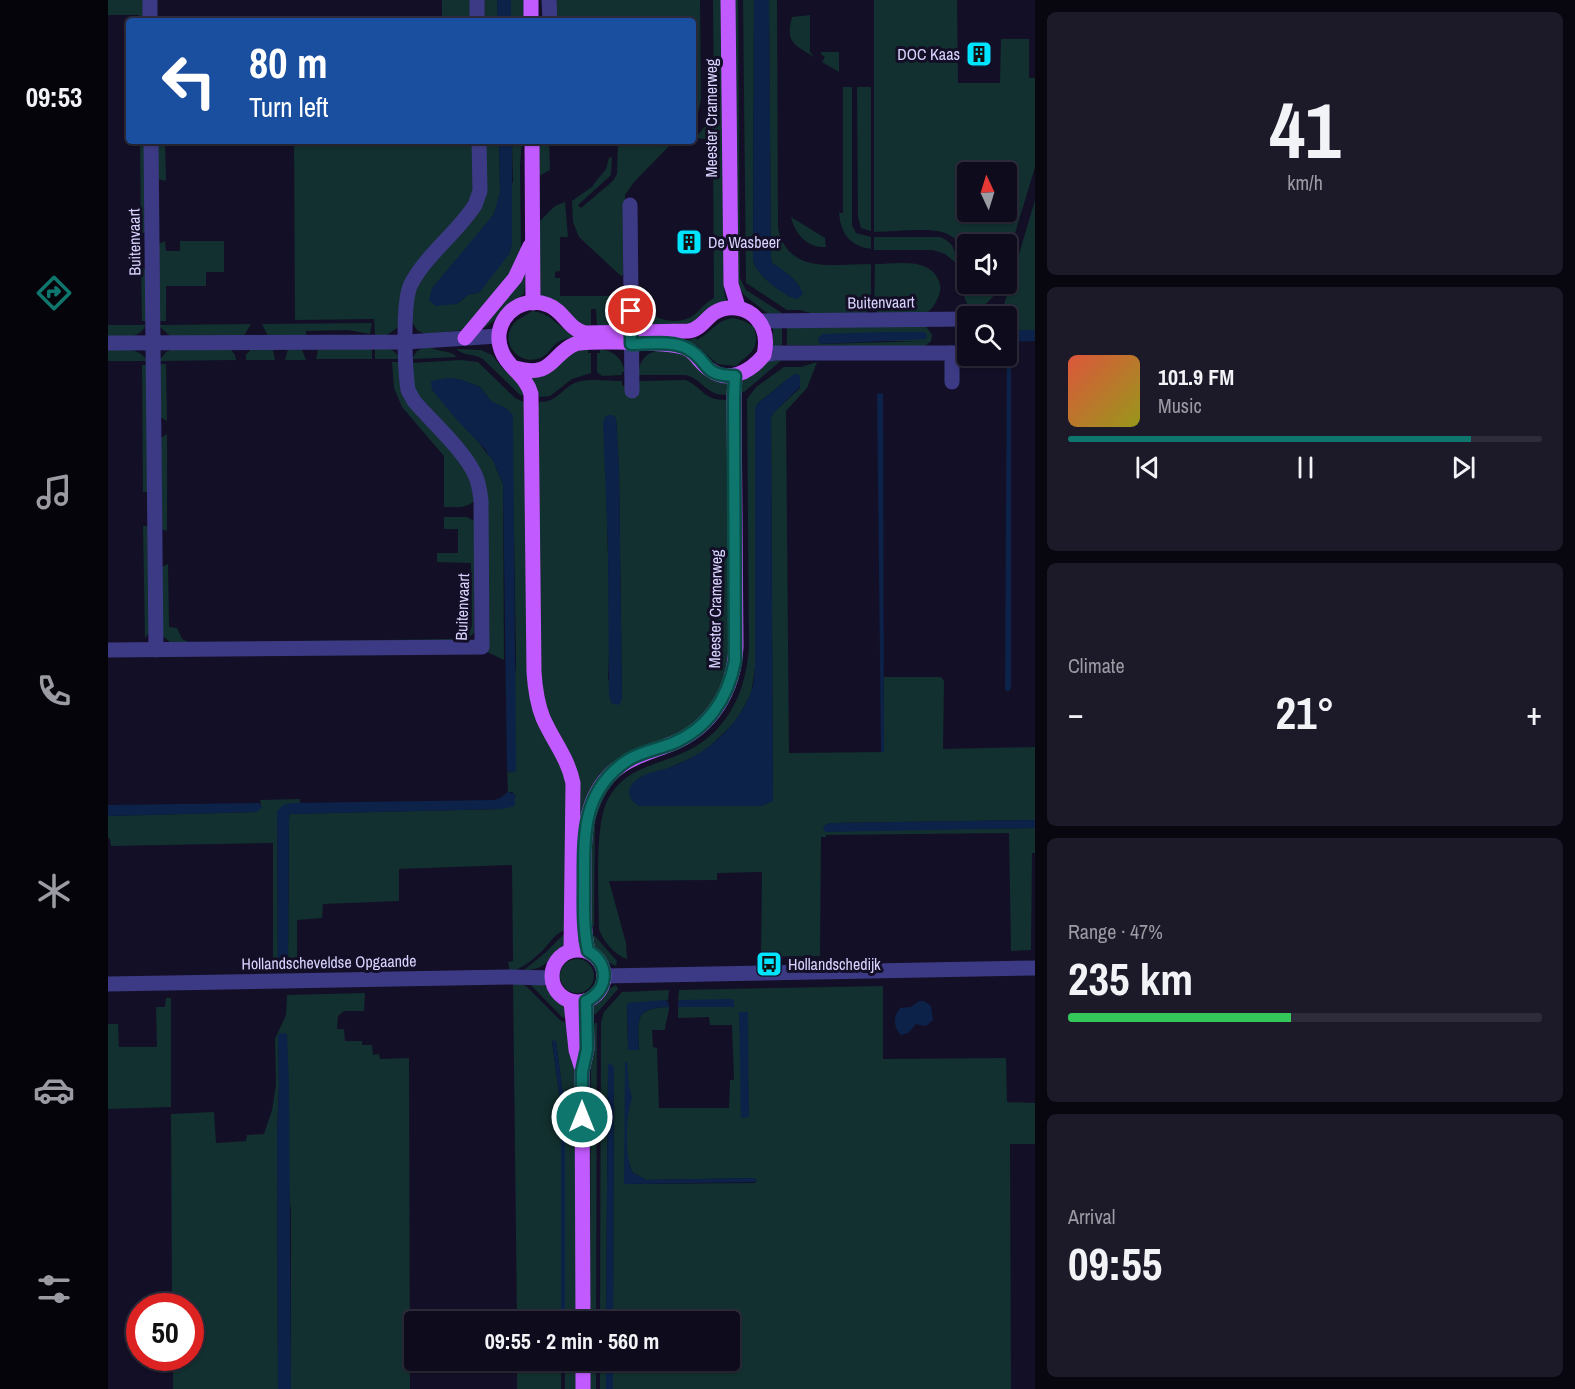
<!DOCTYPE html>
<html lang="en">
<head>
<meta charset="utf-8">
<style>
  :root { --surface:#0e0b1c; --page:#1c1929; --text:#f1f3f6; --muted:#9b9ba3; --line:#2e2b3b; --accent:#0f766e }
  body { margin:0; font-family:"Archivo Narrow",sans-serif; background:var(--page); color:var(--text); height:100vh; display:flex; flex-direction:column; font-size:22px; white-space:nowrap }
  * { box-sizing:border-box; margin:0 }
  p { font-size:20px; color:var(--muted) }
  .icon { flex:none; width:33px; height:33px; fill:none; stroke:currentColor; stroke-width:2; stroke-linecap:round; stroke-linejoin:round }
  .map { position:relative; flex:1; overflow:hidden }
  .side { display:flex; flex-direction:column; gap:12px; padding:12px; background:#08060f; width:540px }
  .side>* { flex:none }
  .hud { position:absolute; left:18px; top:18px; width:570px; height:126px; border-radius:6px; box-shadow:0 2px 4px #0004,0 0 0 2px var(--line); background:#1a4fa0; color:#fff; overflow:hidden }
  .needle { width:39px; rotate:356deg }
  .controls { position:absolute; left:849px; top:162px; display:grid; gap:12px }
  .controls a { display:grid; place-items:center; width:60px; height:60px; border-radius:6px; background:var(--surface); box-shadow:0 2px 4px #0004,0 0 0 2px var(--line); font-size:30px }
  .speed { position:absolute; left:18px; top:1293px; display:flex; gap:12px; font-size:30px; font-weight:700; text-align:center }
  .speed>* { display:grid; place-content:center; width:78px; height:78px; border-radius:50%; background:var(--surface); box-shadow:0 2px 4px #0004,0 0 0 2px var(--line); line-height:1 }
  .speed .limit { border:9px solid #d22; background:#fff; color:#111 }
  .pin { position:absolute; display:grid; place-items:center; width:51px; height:51px; color:#fff; margin:-26px; border:3px solid #fff; border-radius:50%; box-shadow:0 2px 6px #0007 }
  .me { position:absolute; width:66px; margin:-33px; rotate:0deg; stroke-linejoin:round; filter:drop-shadow(0 0 4px #0008) }
  .turn { display:flex; align-items:center; gap:21px; height:126px; padding:0 24px; font-size:27px }
  .turn .icon { width:78px; height:78px; stroke-width:2.5 }
  .turn b { display:block; font-size:42px; line-height:51px }
  .big { font-size:45px; font-weight:800; line-height:1.1 }
  .side .widget { flex:1; display:flex; flex-direction:column; justify-content:center; gap:9px; min-width:0; padding:0 21px; border-radius:9px; background:var(--page) }
  .side .dial { align-items:center; gap:0 }
  .dial b { font-size:78px; line-height:1 }
  .song { display:flex; align-items:center; gap:18px }
  .cover { width:72px; height:72px; border-radius:9px; background:linear-gradient(135deg,hsl(10 70% 55%),hsl(60 70% 35%)) }
  .played { height:6px; border-radius:3px; background:linear-gradient(90deg,var(--accent) 85%,var(--line) 85%) }
  .keys { display:flex; justify-content:space-around; direction:ltr }
  .heat { display:flex; justify-content:space-between; align-items:center; font-size:33px; direction:ltr }
  .charge { height:9px; border-radius:4px; background:linear-gradient(90deg,#34c759 47%,var(--line) 0) }
  .trip { position:absolute; left:296px; top:1311px; width:336px; height:60px; border-radius:6px; background:var(--surface); box-shadow:0 2px 4px #0004,0 0 0 2px var(--line); font-weight:800; line-height:60px; text-align:center }
  main { display:flex; flex:1; min-height:0 }
  .tab-bar { display:flex; flex-direction:column; width:108px; justify-content:space-around; align-items:center; background:#06040b; color:var(--muted) }
  .tab-bar .icon { width:42px; height:42px }
  .tab-bar .active { color:var(--accent) }
  .tab-bar b { font-size:27px; color:var(--text) }
  .map>svg:first-child { display:block }
</style>
</head>
<body>
<main>
<nav class="tab-bar">
<b>09:53</b>
<svg class="icon active" aria-label="directions" viewBox="0 0 24 24"><path d="M12 3l9 9-9 9-9-9zM9 14v-3h6M13 9l2 2-2 2"/></svg>
<svg class="icon" aria-label="music" viewBox="0 0 24 24"><path d="M9 18V5l10-2v13"/><circle cx="6" cy="18" r="3"/><circle cx="16" cy="16" r="3"/></svg>
<svg class="icon" aria-label="phone" viewBox="0 0 24 24"><path d="M5 4h4l2 5-3 2q2 4 5 5l2-3 5 2v4C11 20 4 13 5 4z"/></svg>
<svg class="icon" aria-label="climate" viewBox="0 0 24 24"><path d="M12 3v18M4 7l16 10M4 17L20 7"/></svg>
<svg class="icon" aria-label="car" viewBox="0 0 24 24"><path d="M5 17H2v-5l4-1 3-4h7l3 4 3 1v5h-3M9 17h6M6 11h13"/><circle cx="7" cy="17" r="2"/><circle cx="17" cy="17" r="2"/></svg>
<svg class="icon" aria-label="filters" viewBox="0 0 24 24"><path d="M4 7h16M4 17h16"/><circle cx="9" cy="7" r="2"/><circle cx="15" cy="17" r="2"/></svg>
</nav>
<div class="map">
<svg width="927" height="1389" viewBox="0 0 927 1389">
  <rect width="100%" height="100%" fill="#130f26"/>
  <g fill="#12302f" fill-rule="evenodd">
    <path d="M0 0H36V21H32L31 15H0Z"/>
    <path d="M334 0H364V21H355V17L184 19V17L334 16Z"/>
    <path d="M375 0H389L390 21H375Z"/>
    <rect x="403" y="0" width="14" height="21"/>
    <path d="M445 0H592L593 99 591 109 585 122V21H446Z"/>
    <path d="M605 0H614L616 291 619 304 589 323 543 325 533 315 529 299 539 302C540 321 568 325 583 317 591 312 596 303 606 298L605 147 597 139 587 138 601 122 606 110Z"/>
    <path d="M626 0H630L632 278 638 290 674 313 660 314 636 295 630 287Z"/>
    <path d="M635 0H646L645 260C650 278 668 286 682 297L692 287 685 279 664 263 663 259 661 0H669L670 228C680 275 725 264 763 264V307L758 313 706 314 692 310H679L638 283Z"/>
    <path d="M766 0H849L850 83H892L893 39H921V78H927V167L899 260 898 244H860V284H891C886 302 875 302 871 314 837 299 873 246 837 233 821 227 785 232 766 232ZM898 172V212H860V172Z"/>
    <path d="M702 15V52L706 57C687 45 677 43 684 17Z"/>
    <path d="M713 52H731V72L714 62 717 57 713 54Z"/>
    <path d="M735 87H744V225L748 233 763 237V249C742 246 733 234 731 213H735Z"/>
    <path d="M749 87H763V231L753 228 750 217Z"/>
    <path d="M32 141H37L38 232 33 234Z"/>
    <path d="M50 141H57L58 181 50 179Z"/>
    <path d="M186 141H366V185L364 199 306 270 289 328 279 335H267L266 319 187 320Z"/>
    <path d="M376 141H391L392 192 389 206 349 304 360 295 372 292 405 181 404 141H414L412 165 413 251 410 266 355 330 317 334 309 330 303 320 308 285 367 215Z"/>
    <path d="M431 141H441L442 170 431 176Z"/>
    <path d="M510 141H566L527 181 517 195 515 275 513 276 471 237 465 222 464 201 485 186V185L498 169 501 158 504 157 503 175 470 205 473 208 505 181 509 174Z"/>
    <path d="M927 200V330H899V316L893 315Z"/>
    <path d="M457 202 460 237H452V271L447 272V278H452V296H517L513 316 503 326 489 325 488 309H483V325H480V329L431 297V222L447 206Z"/>
    <path d="M683 217 717 238 718 247C699 248 687 234 683 217Z"/>
    <path d="M766 237H832C845 242 848 250 848 263L837 254 825 250H766Z"/>
    <path d="M57 241 58 251H72V241H116V272H98V286H58V321H50L51 244Z"/>
    <path d="M767 264C786 264 820 257 830 279 833 285 833 290 831 295 828 302 825 310 817 313 805 316 783 313 770 313L766 307Z"/>
    <path d="M33 267 38 270 39 321H34Z"/>
    <path d="M419 271 416 294 395 309 387 320 376 328 375 324Z"/>
    <path d="M424 311C448 314 449 331 471 335 463 338 458 338 450 342 442 348 440 356 429 359 411 364 394 345 403 328 407 319 416 317 424 311Z"/>
    <path d="M626 318 636 321 646 327C653 350 641 353 628 366L609 364 590 346 578 341 588 338 589 340C603 333 609 319 626 318Z"/>
    <path d="M264 323 262 334 240 330 198 331V336H160L154 324Z"/>
    <path d="M143 324 136 336H62L50 325Z"/>
    <path d="M0 325H38C31 340 14 337 0 337Z"/>
    <path d="M817 325 824 335 823 341 816 347 679 345V328ZM710 341H816L713 344Z"/>
    <path d="M665 326 674 328V345H671V348L665 347Z"/>
    <path d="M320 346C330 353 341 349 349 357L304 359 309 351Z"/>
    <path d="M160 347 165 350 167 360H138V355L144 348Z"/>
    <path d="M264 348V359H208L210 350Z"/>
    <path d="M267 348C280 348 285 347 292 359H267Z"/>
    <path d="M0 349C15 350 31 346 39 361H0Z"/>
    <path d="M65 349 123 350 127 355 128 360 51 361 58 352Z"/>
    <path d="M180 349 194 350 198 360H177Z"/>
    <path d="M348 349 373 350 384 355 395 369 412 382 416 396 412 395 375 359C365 353 357 357 348 349Z"/>
    <path d="M492 349C506 351 514 358 517 372H514V375L494 376 489 372V353H492Z"/>
    <path d="M569 349 622 381V391L619 392V395C597 395 597 381 578 375H530C533 350 548 350 569 349Z"/>
    <path d="M480 350V353H483V373L464 379 442 396 431 397V393H427L419 374 466 351Z"/>
    <path d="M353 360 370 362 407 398 416 402 422 672 459 776 457 930C447 933 442 943 435 950 426 959 414 969 402 972L400 962 405 961 404 865 291 869V901L215 904 214 918 189 920V966H180L181 819 182 814 395 809 408 796 404 792H400L399 770 401 773 408 661 406 532 383 401 372 387 359 382 369 440 380 455 384 458 395 484 396 660 379 652 378 497 308 395 303 363Z"/>
    <path d="M674 360 636 392 630 391 634 382 661 361Z"/>
    <path d="M284 362H293L294 383 361 473 366 501C359 509 346 507 336 507V456L294 407 286 388Z"/>
    <path d="M709 362 699 388 678 411 681 753 776 752V677H833L836 681 835 749 927 747V820L724 823 720 824 716 830 927 828V853H924L923 950 903 951 901 833 718 835V837H713L712 956 653 957 654 872 609 873V880L501 881 518 943 519 959C507 955 495 941 491 929 491 896 486 829 499 801 515 770 541 767 570 755 617 737 638 695 641 647L639 399 648 387 676 367H693ZM690 374 692 377V388L666 412 663 417 665 801 653 806H531L559 769 596 752 628 721 643 694 647 668 649 404 676 382Z"/>
    <path d="M50 364H58L59 421 52 417Z"/>
    <path d="M34 365H39L40 492H35Z"/>
    <path d="M578 380C597 389 594 400 619 400L624 647 610 699 577 732 531 750 475 818 470 817 431 682 428 405H431V402C451 402 453 388 469 382 482 378 501 381 514 381V386L533 381ZM508 418 511 466 514 699 500 679 502 633 497 443Z"/>
    <path d="M59 434V531L53 529 51 439Z"/>
    <path d="M336 517H359L366 521V633L358 640 190 643 189 641 351 639 360 635 364 626 363 563 329 562V553H350V529H336Z"/>
    <path d="M35 526H41V633L37 638Z"/>
    <path d="M60 564 61 627 69 628 74 639 85 644 62 642 55 636 54 567Z"/>
    <path d="M635 650C632 695 609 732 567 751 557 755 546 757 536 761 508 772 494 795 487 823L486 926H481L485 813 509 773 586 737Z"/>
    <path d="M192 799V803H184L169 811 170 967H165V843L3 846 2 839 0 838V816L149 812 153 805 152 800Z"/>
    <path d="M456 934V945C444 958 435 971 416 970L438 952Z"/>
    <path d="M486 935 509 961 508 966C495 961 487 949 481 937H486Z"/>
    <circle cx="469" cy="976" r="17"/>
    <path d="M405 981 418 986 452 1020 463 1025 468 1091 469 1321H457V1108L448 1042 444 1041 453 1108V1321H409Z"/>
    <path d="M419 981 436 985 460 1011 459 1019 454 1017Z"/>
    <path d="M508 985 510 989 487 1015 486 1013H483C486 1001 497 990 508 985Z"/>
    <path d="M775 986V1059L898 1058 899 1102 927 1103V1144H902L903 1389H505V1361L621 1360V1322L505 1321 506 1067 500 1065 498 1321 492 1322 493 1022 496 1012 514 992 561 990 560 1002 559 1000 519 1006 520 1050H531C530 1020 525 1008 561 1007 561 1016 557 1021 557 1030H544L545 1047 549 1048 551 1108H621L622 1080H626L624 1025H602L601 1017 570 1018V1007H625L626 1001 573 1000 570 1001 571 990ZM521 1163 525 1173 539 1180 646 1178 649 1181 647 1183 516 1184Z"/>
    <path d="M257 993 256 1011H236L230 1016 229 1029H236L237 1041H254V1045H264L265 1055 271 1054 272 1059 301 1058 302 1389H183V1215L170 1035 171 1086 169 1134 170 1389H65V1358H82V1306H64L63 1114 106 1112 108 1143 138 1141 139 1135 156 1134 164 1110 168 1085 167 1039 178 1015 179 995Z"/>
    <path d="M58 998H63V1107L0 1109V1024H10L11 1047H49L48 1007H57Z"/>
    <path d="M489 1023 488 1321 482 1322 483 1024Z"/>
    <rect x="409" y="1361" width="44" height="28"/>
    <rect x="457" y="1361" width="12" height="28"/>
    <rect x="482" y="1361" width="6" height="28"/>
    <rect x="492" y="1361" width="6" height="28"/>
  </g>
  <g fill="#0c2248">
    <path d="M389 0H403V21H390Z"/>
    <path d="M646 0H661L663 259 664 263C676 270 690 280 695 294L689 299C674 295 648 275 645 260Z"/>
    <path d="M391 141H404V244L402 253 372 292 360 295 349 304 328 306 321 300 324 288 386 214 392 192Z"/>
    <path d="M899 330H927V341L903 342V688L901 691H898L897 688Z"/>
    <path d="M775 332H816L819 335 818 339 713 344 710 341 711 337 715 334Z"/>
    <path d="M686 374H690L692 377V387L666 412 663 417 665 801 653 806H531C521 801 517 789 527 781 537 772 554 771 566 766 599 753 628 728 642 695 646 687 646 676 647 668V409L649 404Z"/>
    <path d="M339 378 352 379 372 387 383 401 398 408 405 415 408 771 404 773 399 770 395 484 384 458 380 455 377 449 349 420 324 390 323 381Z"/>
    <path d="M771 393 775 394 776 749V752H773L769 395Z"/>
    <path d="M501 415H505L508 418 511 466 514 699 511 705 503 703 501 695 500 549 495 422 497 417Z"/>
    <path d="M400 792 407 794V806L395 809 182 814 181 819 180 966 174 969 170 967 169 811 175 805 184 803 387 800 392 798Z"/>
    <path d="M151 803 154 807 149 812 0 816V805Z"/>
    <path d="M927 820V828L717 832 715 828 717 825 724 823Z"/>
    <path d="M623 999 626 1000V1007H570V1001L573 1000Z"/>
    <path d="M557 1000 560 1002 561 1007C525 1008 530 1020 531 1050H520L519 1006 520 1003Z"/>
    <path d="M811 1001H816L823 1006 825 1020 818 1026 808 1024 800 1033 793 1035C785 1027 785 1017 792 1008L803 1007Z"/>
    <path d="M631 1012H640L641 1117 633 1118Z"/>
    <path d="M174 1033 179 1034 181 1084 183 1389H170L169 1134 171 1086 170 1035Z"/>
    <path d="M444 1040 448 1041 457 1109V1322L453 1321V1108Z"/>
    <path d="M519 1061 521 1087 524 1098C518 1113 516 1158 525 1173L539 1180 646 1178 649 1182 516 1184 517 1062Z"/>
    <path d="M502 1063 506 1067 505 1321 498 1322 500 1064Z"/>
    <rect x="498" y="1361" width="7" height="28"/>
  </g>
  <g fill="none" stroke-linecap="round" stroke-linejoin="round">
    <g stroke="#3d3a85" stroke-width="15">
      <path d="M42 0V21"/>
      <path d="M369 0V21"/>
      <path d="M441 0 442 21"/>
      <path d="M43 141 48 650"/>
      <path d="M522 205 524 391"/>
      <path d="M651 321 860 319"/>
      <path d="M0 343 298 342 390 336"/>
      <path d="M844 353V382"/>
      <path d="M656 355 667 353H860"/>
      <path d="M0 650 374 647 373 500C372 493 371 484 368 477 359 453 323 421 306 401L300 390C297 370 294 301 303 284 319 254 349 233 367 205L372 191 371 141"/>
      <path d="M496 976 927 968"/>
      <path d="M0 984 400 977 444 978"/>
    </g>
    <g stroke="#c25bff" stroke-width="15">
      <path d="M423 0V21"/>
      <path d="M620 0 623 284 630 307"/>
      <path d="M424 141 425 303"/>
      <path d="M357 338 407 278 422 246"/>
      <path d="M407 368C445 379 443 354 467 344 479 340 539 343 555 344 563 345 574 345 581 350 589 355 593 364 601 369 620 384 642 372 656 355 659 342 658 329 649 319 639 307 620 304 606 313 597 319 592 330 580 331L477 333C460 329 456 311 440 305 411 293 381 322 394 352 400 368 418 375 423 394L426 672C427 688 429 703 435 718 445 741 460 758 465 783L463 951"/>
      <circle cx="470" cy="976" r="26"/>
      <path d="M480 951C475 928 476 906 476 883 476 844 473 800 506 771 523 757 543 752 563 744 604 728 626 690 628 647L626 398 627 376"/>
      <path d="M463 1002 468 1050 473 1066"/>
      <path d="M475 1322 474 1072 479 1049 478 1001"/>
      <path d="M475 1360V1389"/>
    </g>
  </g>
  <g fill="none" stroke-linecap="round" stroke-linejoin="round">
    <g stroke="#0a4d48" stroke-width="15">
      <path id="route" d="M474 1117V1072L479 1049 478 1001C501 990 502 963 480 951 475 928 476 906 476 883 476 834 474 790 520 760 533 752 549 749 563 744 600 729 620 698 627 661L626 398 627 376C593 376 602 361 580 349 565 340 540 344 523 344V311"/>
    </g>
    <use href="#route" stroke="#0f766e" stroke-width="10"/>
  </g>
  <defs>
    <g id="building-square" transform="scale(1.35)"><rect x="-9" y="-9" width="18" height="18" rx="4" fill="#00e5ff" stroke="#130f26"/><path d="M-4-6H4V6H1V3H-1V6H-4ZM-2.5-4.3h1.7v1.8h-1.7ZM.8-4.3h1.7v1.8H.8ZM-2.5-1h1.7V.8h-1.7ZM.8-1h1.7V.8H.8Z" fill="#111"/></g>
    <g id="bus-square" transform="scale(1.35)"><rect x="-9" y="-9" width="18" height="18" rx="4" fill="#00e5ff" stroke="#130f26"/><path d="M-5-6H5V4H4V6H2V4H-2V6H-4V4H-5ZM-3.5-4V0h7V-4ZM-3.5 1.2v1.5H-2V1.2ZM2 1.2v1.5H3.5V1.2Z" fill="#111"/></g>
  </defs>
  <g fill-rule="evenodd">
    <use href="#building-square" x="871" y="54"/>
    <use href="#building-square" x="581" y="242"/>
    <use href="#bus-square" x="661" y="964"/>
  </g>
  <g text-anchor="middle" stroke-width="6" stroke-linejoin="round" paint-order="stroke">
    <g font-size="16" fill="#d9d4ff" stroke="#130f26" text-anchor="start">
      <text x="852" y="60" text-anchor="end">DOC Kaas</text>
      <text x="600" y="248">De Wasbeer</text>
      <text x="680" y="970">Hollandschedijk</text>
    </g>
    <g font-size="16" fill="#d9d4ff" stroke="#130f26">
      <text transform="translate(603 118) rotate(-90)" y="6">Meester Cramerweg</text>
      <text transform="translate(26 242) rotate(-91)" y="6">Buitenvaart</text>
      <text transform="translate(773 302) rotate(-1)" y="6">Buitenvaart</text>
      <text transform="translate(354 607) rotate(-88)" y="6">Buitenvaart</text>
      <text transform="translate(607 609) rotate(-89)" y="6">Meester Cramerweg</text>
      <text transform="translate(221 962) rotate(-1)" y="6">Hollandscheveldse Opgaande</text>
    </g>
  </g>
</svg>
<div class="controls">
<a><svg class="needle" viewBox="-14 -14 28 28"><path d="M0-13l5 13h-10z" fill="#e53935"/><path d="M0 13l5-13h-10z" fill="#9b9ba3"/></svg></a>
<a><svg class="icon" aria-label="sound" viewBox="0 0 24 24"><path d="M4 9h4l5-4v14l-5-4H4zM17 9q2 3 0 6"/></svg></a>
<a><svg class="icon" aria-label="search" viewBox="0 0 24 24"><circle cx="10" cy="10" r="6"/><path d="M15 15l6 6"/></svg></a>
</div>
<div class="speed"><div class="limit">50</div></div>
<div class="pin" style="left:523px;top:311px;background:#d93025"><svg class="icon" aria-label="arrive" viewBox="0 0 24 24"><path d="M6 21V4h12l-3 4 3 4H6"/></svg></div>
<svg class="me" style="left:474px;top:1117px" viewBox="-20 -20 40 40"><circle r="17" fill="#0f766e" stroke="#fff" stroke-width="3"/><path d="M0-11L8 9 0 5-8 9z" fill="#fff"/></svg>
<div class="trip">09:55 · 2 min · 560 m</div>
<div class="hud">
<div class="turn"><svg class="icon" aria-label="left" viewBox="0 0 24 24"><path d="M17 20v-9H6M10 6l-5 5 5 5"/></svg><div><b>80 m</b>Turn left</div></div>
</div>
</div>
<section class="side">
<div class="widget dial"><b>41</b><p>km/h</p></div>
<div class="widget">
<div class="song"><i class="cover"></i><div><b>101.9 FM</b><p>Music</p></div></div>
<div class="played"></div>
<div class="keys"><svg class="icon" aria-label="previous" viewBox="0 0 24 24"><path d="M18 5L8 12l10 7zM5 5v14"/></svg><svg class="icon" aria-label="pause" viewBox="0 0 24 24"><path d="M8 5v14M16 5v14"/></svg><svg class="icon" aria-label="next" viewBox="0 0 24 24"><path d="M6 5l10 7-10 7zM19 5v14"/></svg></div>
</div>
<div class="widget"><p>Climate</p>
<div class="heat"><a>−</a><b class="big">21°</b><a>+</a></div>
</div>
<div class="widget"><p>Range · 47%</p><b class="big">235 km</b><div class="charge"></div></div>
<div class="widget"><p>Arrival</p><b class="big">09:55</b></div>
</section>
</main>
</body>
</html>
